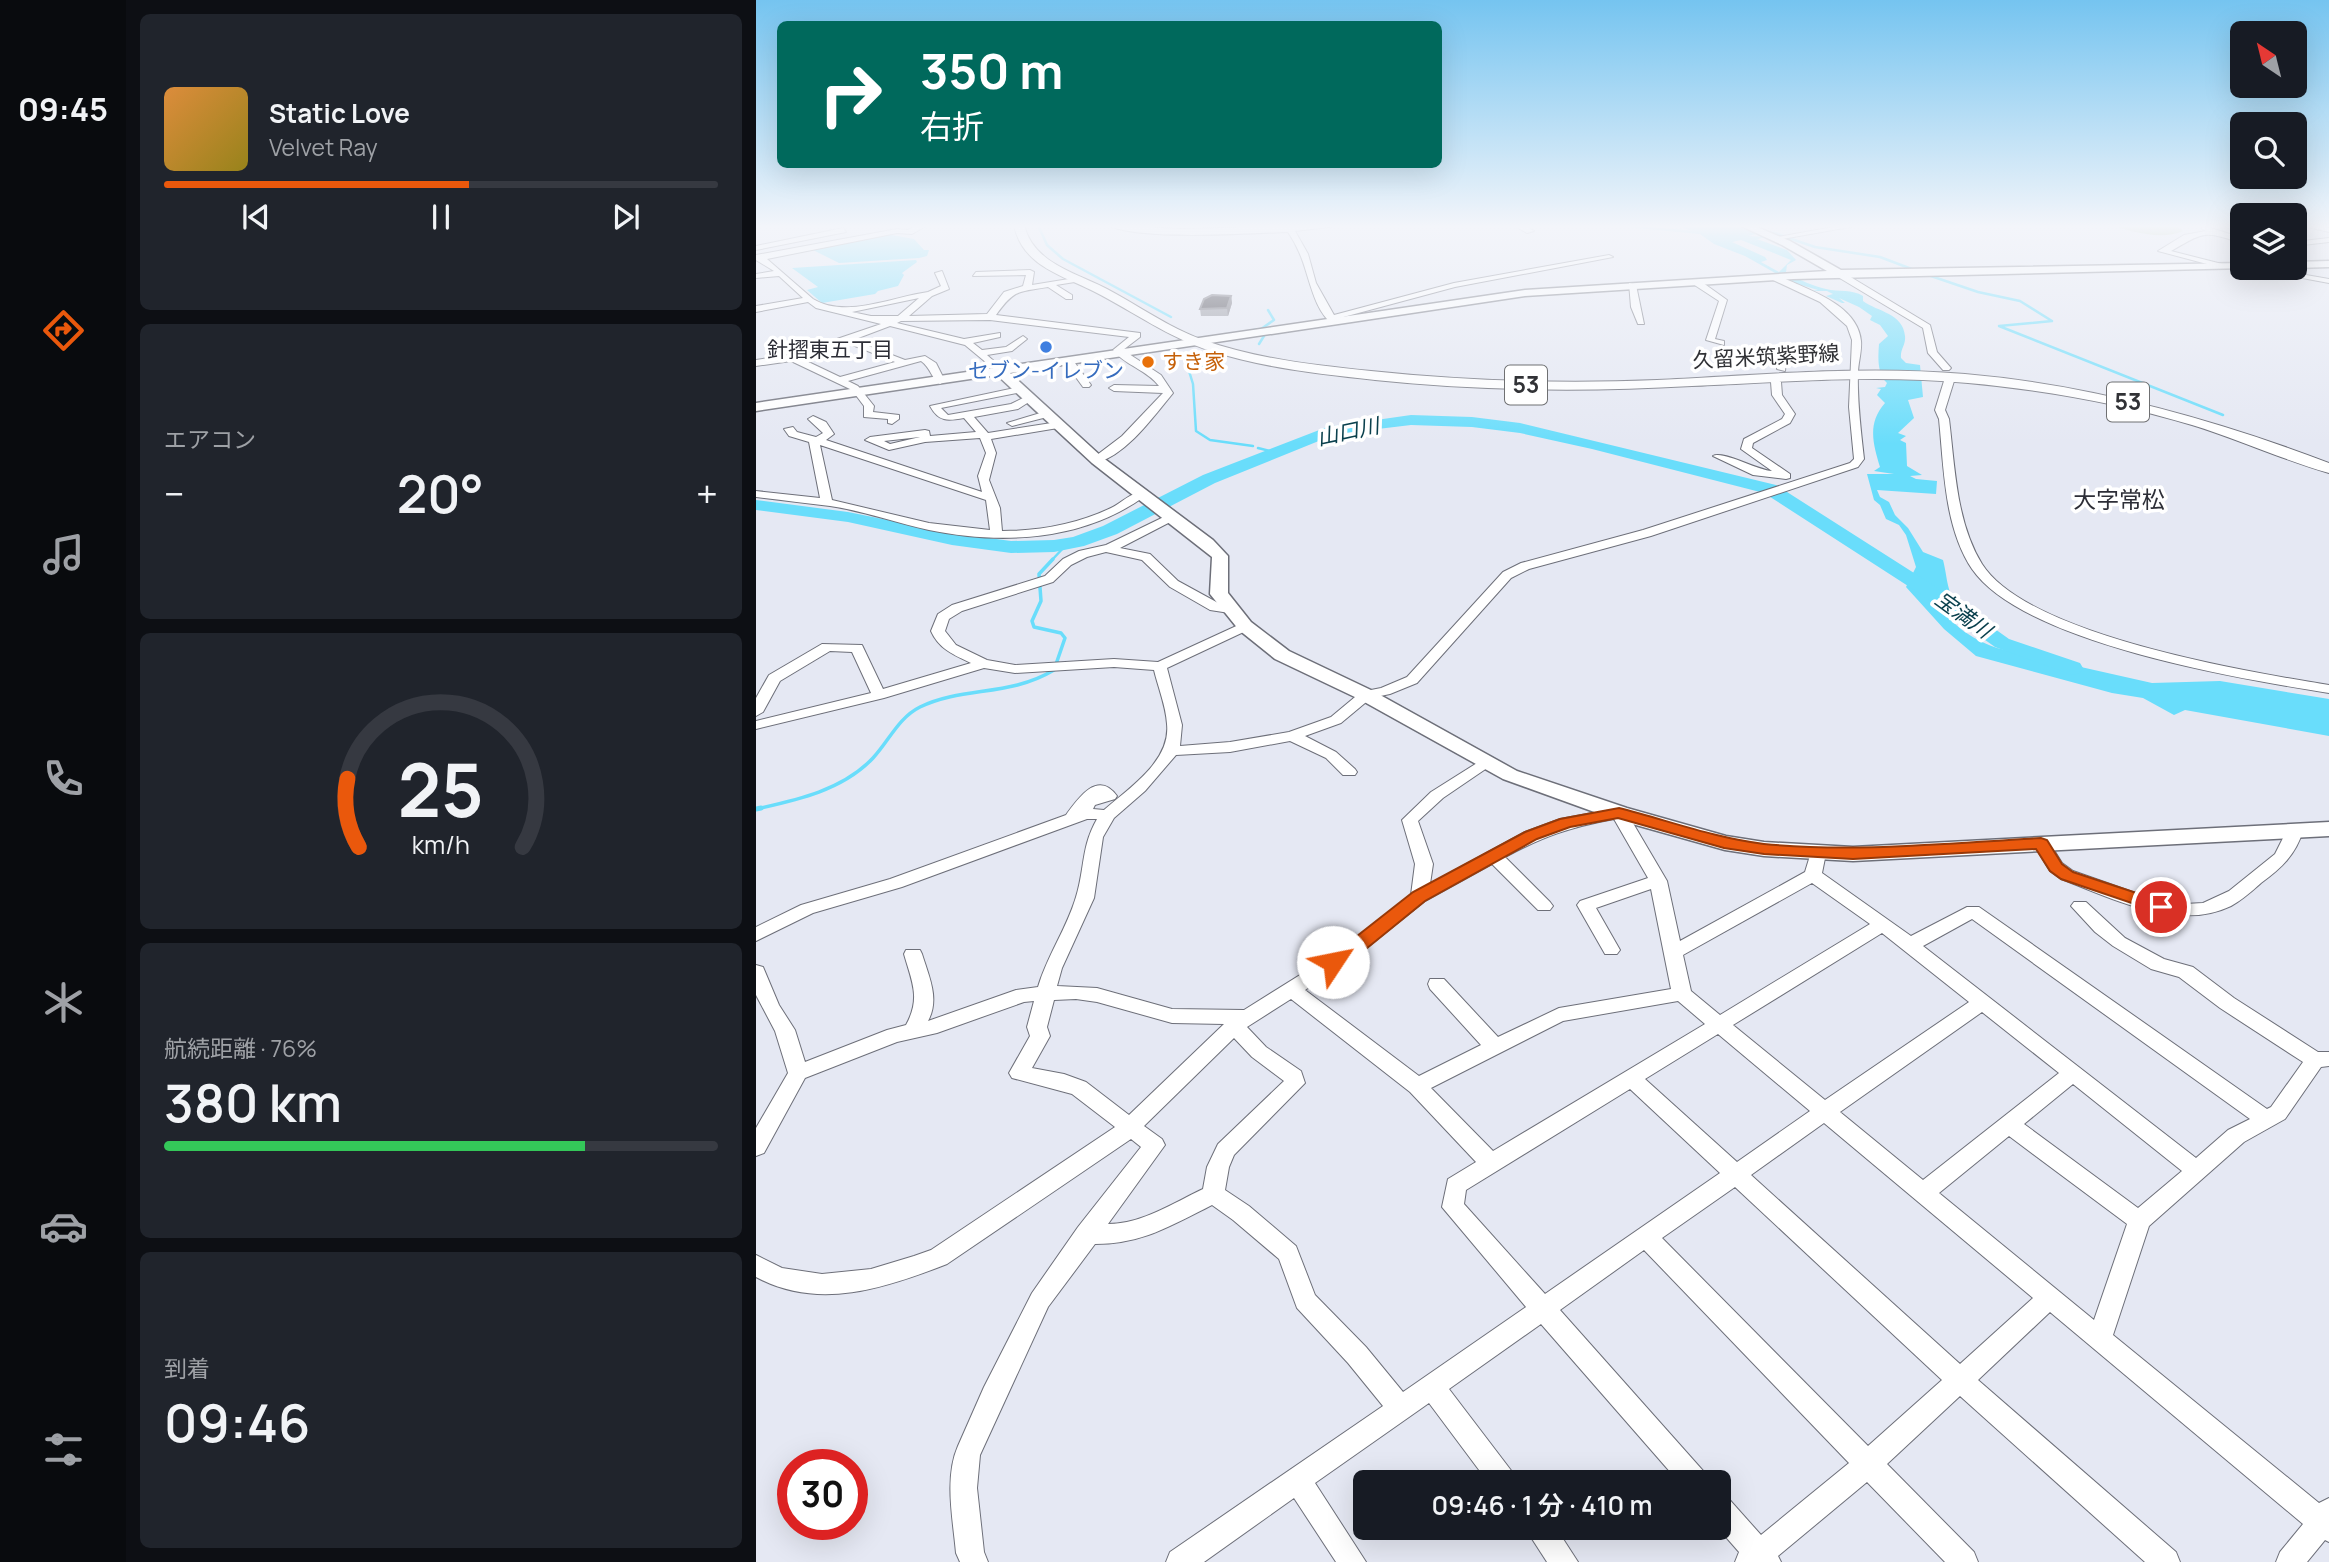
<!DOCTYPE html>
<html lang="ja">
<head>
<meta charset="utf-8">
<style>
  :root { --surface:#171b24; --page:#20242c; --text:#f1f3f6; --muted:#9ea1a6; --line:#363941; --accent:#ea580c }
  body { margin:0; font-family:Manrope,"Noto Sans JP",sans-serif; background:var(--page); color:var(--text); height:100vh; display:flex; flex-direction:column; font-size:26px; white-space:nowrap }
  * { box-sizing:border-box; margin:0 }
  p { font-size:23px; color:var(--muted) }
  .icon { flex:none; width:38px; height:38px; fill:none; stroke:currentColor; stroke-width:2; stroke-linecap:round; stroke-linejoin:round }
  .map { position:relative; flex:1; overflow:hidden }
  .sheet { display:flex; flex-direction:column; gap:14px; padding:14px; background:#0d0f14; width:630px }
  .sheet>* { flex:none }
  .top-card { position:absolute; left:21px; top:21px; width:665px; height:147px; border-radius:10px; box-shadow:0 7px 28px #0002; background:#00695c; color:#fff; overflow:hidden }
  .needle { width:46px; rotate:325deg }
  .buttons { position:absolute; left:1474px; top:21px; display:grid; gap:14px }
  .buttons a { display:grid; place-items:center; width:77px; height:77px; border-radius:10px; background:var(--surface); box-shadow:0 7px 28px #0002; font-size:35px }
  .speed { position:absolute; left:21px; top:1449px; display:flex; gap:14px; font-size:35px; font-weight:700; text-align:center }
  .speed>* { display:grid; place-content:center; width:91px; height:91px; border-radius:50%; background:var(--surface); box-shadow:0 7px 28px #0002; line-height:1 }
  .speed .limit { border:10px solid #d22; background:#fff; color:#111 }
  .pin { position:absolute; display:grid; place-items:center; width:60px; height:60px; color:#fff; margin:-30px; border:4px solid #fff; border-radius:50%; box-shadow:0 2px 7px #0007 }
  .me { position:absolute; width:77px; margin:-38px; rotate:56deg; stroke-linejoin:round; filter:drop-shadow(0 0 5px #0008) }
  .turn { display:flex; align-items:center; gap:24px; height:147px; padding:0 28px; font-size:32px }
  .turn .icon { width:91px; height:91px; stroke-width:2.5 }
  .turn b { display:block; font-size:49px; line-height:60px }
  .big { font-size:52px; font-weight:600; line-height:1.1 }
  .sheet .widget { flex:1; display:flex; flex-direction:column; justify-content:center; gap:10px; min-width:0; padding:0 24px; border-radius:10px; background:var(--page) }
  .sheet .dial { align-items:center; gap:0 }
  .dial svg { height:182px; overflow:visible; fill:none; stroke:var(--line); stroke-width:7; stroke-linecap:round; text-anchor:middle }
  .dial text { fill:var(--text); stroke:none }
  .song { display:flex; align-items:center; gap:21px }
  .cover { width:84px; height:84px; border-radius:10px; background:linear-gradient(135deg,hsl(30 70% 55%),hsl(50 70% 35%)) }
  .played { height:7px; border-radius:4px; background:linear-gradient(90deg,var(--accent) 55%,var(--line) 55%) }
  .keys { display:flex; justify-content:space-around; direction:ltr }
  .heat { display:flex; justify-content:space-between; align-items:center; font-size:38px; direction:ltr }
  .charge { height:10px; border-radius:5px; background:linear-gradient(90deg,#34c759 76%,var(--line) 0) }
  .trip { position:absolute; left:597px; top:1470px; width:378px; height:70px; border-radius:10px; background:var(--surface); box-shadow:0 7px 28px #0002; font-weight:600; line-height:70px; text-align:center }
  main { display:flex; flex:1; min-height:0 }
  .tabs { display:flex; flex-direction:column; width:126px; justify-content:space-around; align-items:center; background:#090b0e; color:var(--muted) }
  .tabs .icon { width:49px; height:49px }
  .tabs .active { color:var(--accent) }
  .tabs b { font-size:32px; color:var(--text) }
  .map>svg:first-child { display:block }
</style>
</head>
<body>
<main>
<nav class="tabs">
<b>09:45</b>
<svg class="icon active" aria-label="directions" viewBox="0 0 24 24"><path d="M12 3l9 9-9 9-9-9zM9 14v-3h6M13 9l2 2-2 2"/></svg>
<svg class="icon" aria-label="music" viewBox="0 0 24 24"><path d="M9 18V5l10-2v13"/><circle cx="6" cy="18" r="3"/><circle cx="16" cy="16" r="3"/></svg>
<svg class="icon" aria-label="phone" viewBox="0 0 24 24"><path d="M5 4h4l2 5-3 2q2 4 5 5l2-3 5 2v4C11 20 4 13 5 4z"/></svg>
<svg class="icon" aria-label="climate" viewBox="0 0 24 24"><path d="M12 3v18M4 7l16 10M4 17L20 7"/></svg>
<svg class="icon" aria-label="car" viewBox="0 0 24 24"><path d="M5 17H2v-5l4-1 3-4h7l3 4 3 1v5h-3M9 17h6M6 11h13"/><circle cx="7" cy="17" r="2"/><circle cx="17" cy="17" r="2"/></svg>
<svg class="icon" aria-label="filters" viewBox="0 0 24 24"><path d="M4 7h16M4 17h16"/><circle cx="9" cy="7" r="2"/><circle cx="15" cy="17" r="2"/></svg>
</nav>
<section class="sheet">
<div class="widget">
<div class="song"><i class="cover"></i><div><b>Static Love</b><p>Velvet Ray</p></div></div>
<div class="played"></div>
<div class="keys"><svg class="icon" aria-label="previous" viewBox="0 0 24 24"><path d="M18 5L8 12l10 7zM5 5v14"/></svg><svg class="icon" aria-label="pause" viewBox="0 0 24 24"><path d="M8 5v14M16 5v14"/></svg><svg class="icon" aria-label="next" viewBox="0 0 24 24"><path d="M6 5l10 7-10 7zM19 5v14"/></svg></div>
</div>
<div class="widget"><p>エアコン</p>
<div class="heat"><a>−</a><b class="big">20°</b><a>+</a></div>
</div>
<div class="widget dial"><svg viewBox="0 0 100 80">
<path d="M14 69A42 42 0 1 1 86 69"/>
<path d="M14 69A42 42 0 0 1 9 39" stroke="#ea580c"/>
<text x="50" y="56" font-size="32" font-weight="700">25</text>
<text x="50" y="72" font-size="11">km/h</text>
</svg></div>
<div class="widget"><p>航続距離 · 76%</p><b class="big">380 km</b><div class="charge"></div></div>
<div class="widget"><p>到着</p><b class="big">09:46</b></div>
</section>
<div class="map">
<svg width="1573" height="1562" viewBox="0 0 1573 1562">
  <rect width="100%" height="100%" fill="#e5e8f3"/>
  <path fill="#98ba6b" d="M1353 225H1419L1427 231C1405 241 1375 231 1353 225Z"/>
  <g fill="#69ddfb" fill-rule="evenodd">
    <path d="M919 225H976L1004 233 992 236 1010 237 1001 239 1031 250 1040 260 1031 265 1030 272 1032 274C1044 280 1057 286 1070 289 1083 292 1096 289 1107 296V301C1122 312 1147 313 1149 336 1150 345 1144 349 1145 358L1150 363 1164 365 1167 397 1152 400 1158 418 1142 433 1150 436 1144 440 1150 443 1151 466 1166 475 1154 476 1160 479 1181 481 1180 494 1121 490 1124 497 1133 502 1139 515 1152 528 1167 552 1187 560C1192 579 1190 594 1205 609L1198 623C1211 635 1224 642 1241 648L1396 683 1464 681 1573 699V736L1429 710 1418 715 1387 698 1356 693 1220 656 1188 629 1150 587 1160 567 1150 535 1143 525 1130 519 1124 505 1118 500 1111 474H1138L1118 471 1124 467C1117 444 1111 423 1129 403L1121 395 1125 389 1120 388 1129 387 1131 383C1121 374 1122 357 1123 344L1132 336 1124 325 1114 320 1116 316 1103 307 1083 298 1089 303H1086L1070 296 1077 294 1071 291H1056L1062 290 1035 282 989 256 958 244 944 234ZM985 240 1035 260 1023 272 1005 262 1011 260 1009 257 976 242Z"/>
    <path d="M130 234 158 239 168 250H173L171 256 163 258 83 263 55 249Z"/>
    <path d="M160 260 161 262 146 273 148 275 142 286 122 291 119 294 66 303 51 290 62 287 36 268Z"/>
  </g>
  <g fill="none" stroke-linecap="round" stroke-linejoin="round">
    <g stroke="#69ddfb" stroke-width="2.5">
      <path d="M282 225 291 245 307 259 415 317"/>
      <path d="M861 225 947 233"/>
      <path d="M1010 233H1018L1059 247 1124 257 1161 271"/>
      <path d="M1172 275 1222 292 1264 301 1296 321 1243 326 1467 415"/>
      <path d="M503 344 508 336 498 330 505 329 518 320 512 310"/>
      <path d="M457 361 433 371 437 384 440 431 454 440 497 446"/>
      <path d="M502 448 522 453"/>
      <path d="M295 561 311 544"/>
    </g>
    <path stroke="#69ddfb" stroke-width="3.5" d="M0 809C41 800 87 790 117 758 133 741 142 718 164 707 208 686 253 697 298 670L309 638 305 633 278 627 276 621 285 601 283 574 297 559"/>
    <path stroke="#69ddfb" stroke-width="5" d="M0 809 5 808"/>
    <path fill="#69ddfb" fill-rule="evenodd" d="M655 415 716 417 764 423 1020 485 1180 587 1253 639 1324 663 1327 668 1324 673 1316 675 1239 647 1166 595 1008 493 836 449 764 433 716 427 655 425 580 434 459 483 361 534 328 546 298 552 255 553 196 545 92 522 0 510V500L92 512 196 533 255 541 298 540 317 537 347 526 447 475 571 427Z"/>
    <g stroke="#6d6f79" stroke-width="2">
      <g id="street">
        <path d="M162 225H172L156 234 141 233 11 259 57 299C90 319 136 297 172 292L185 286 179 273 186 271 193 289 176 296 153 316 231 314 248 292 267 286 270 275 217 276 220 272 274 270 278 272 276 285 325 277V281L300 285 316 295V299H310L292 287C261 292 258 290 240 315L384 333V337L367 350 405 375 417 393C397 417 372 453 341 463L336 460 337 458 366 436 407 393 358 391 353 388 358 385 403 386C391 370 370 366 357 350L373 337 234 320 145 321 141 323 208 339 244 333V337L217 343 226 350 250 347 267 336 271 339 256 351 231 355 249 371 244 374 209 345 134 326 97 340 149 360 169 356 180 363 189 381 184 384C176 380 175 368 165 361L92 381 102 386 118 406 117 412 143 415V419L136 424 132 423V419L108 417V406L96 390 35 361 0 366V360L34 355 125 324 60 308 52 302 0 312V306L47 298 23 276 0 278V274L18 271 0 260V255L141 229 152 230ZM163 298 142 316H115L96 312ZM89 342 139 362 84 377 44 358Z"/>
        <path d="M352 225 424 229 589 225 539 231 552 254 560 283 578 315 698 283 853 255 857 257 699 287 580 319V323L577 324C557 311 553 273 543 252 540 245 536 238 532 232 493 233 383 241 352 225Z"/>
        <path d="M757 225H767L778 231 771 233Z"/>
        <path d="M1088 225H1105L1020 240 1016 238Z"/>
        <path d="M1551 225 1573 228V232L1552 227Z"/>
        <path d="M1449 226 1486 238V243C1447 231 1450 231 1415 251L1466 264V268L1402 251 1428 235 1450 231 1445 228Z"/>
        <path d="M87 228 90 232 0 250V246Z"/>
        <path d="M1573 238V242L1538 246V242Z"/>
        <path d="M1493 268H1509L1573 279V283Z"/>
        <path d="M1082 273H1088L1174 325 1181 352 1195 368 1193 370H1187L1172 353 1167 328 1082 277Z"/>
        <path d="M1017 276H1023C1050 289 1102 304 1105 341 1106 351 1102 363 1102 373 1101 401 1105 431 1108 459L1102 467 895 536 773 569 755 578 661 683 634 694 615 698 585 723 549 736 580 752 599 769 601 772 599 775H587L570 758 534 741 474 752 420 755 389 791 358 818 347 837 338 898 306 968 301 986 341 988 416 1009 488 1010 592 945 655 895 659 864 646 820 675 792 729 758 734 760 737 763 734 766 687 798 662 821 677 864 674 884 769 832 804 819 863 808 871 813 911 881 924 941 1049 872 1056 849H1068L1070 853 1066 873 1155 936 1211 907H1223L1511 1109 1515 1107 1547 1062 1464 1008 1423 977 1395 969 1357 946 1339 932 1315 906 1318 902H1330L1369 938 1408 959 1437 967 1478 998 1562 1052H1573V1066L1565 1067 1529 1119 1488 1142 1393 1226 1357 1335 1563 1503 1573 1498V1542L1569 1540 1551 1562H1520L1524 1552 1547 1524 1294 1312 1222 1380 1420 1552 1424 1562H1389L1204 1396 1131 1464 1218 1552 1222 1562H1189L1111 1482 1022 1556 1025 1562H979L983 1552 962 1528V1495L972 1498 1005 1535 1093 1463 888 1250 804 1310 949 1473 953 1482H923L785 1324 693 1389 757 1473 761 1482H732L673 1403 559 1483 610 1562H580L538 1498 448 1562H410L414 1552 627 1406 592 1363 541 1308 523 1259 477 1220 456 1205C414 1226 386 1244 339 1244L292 1307 224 1455 221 1488 228 1552 232 1562H204L200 1553C197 1519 188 1478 202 1446L228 1387 276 1293 322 1227 385 1147 375 1139 191 1264C130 1288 62 1311 0 1277V1255L26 1268 66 1274 115 1269 158 1256 175 1250 359 1127 316 1094 256 1078 253 1073 274 1036 271 1027 278 1001 268 1002 181 1033 141 1042 49 1078 8 1153 0 1156V1128L32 1073 19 1031 0 995V965L7 967 23 1005 39 1030 49 1062 131 1030 150 1025C165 998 156 982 148 954L150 950H164L166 954C173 977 184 999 172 1021L260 990 282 987C291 956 311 928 320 897 329 868 325 847 341 819H331L146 887 57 913 0 941V927L45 905 134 879 310 815C323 797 342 770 361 796L359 799 339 805 337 809 348 810C373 788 415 761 411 724 410 706 402 687 398 670L358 667 259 673 228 668 128 698 0 729V721L115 693 96 652 74 651 24 681 7 712 0 716V698L13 675 66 644 106 645 127 689 215 663C198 655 183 649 175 631L182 614 196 605 289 576 307 559 323 551 350 545 416 513 420 515V519L364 548 394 554 422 581 464 604 480 608V614L454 610 414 587 386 560 350 552 331 557 315 565 297 582 206 611 193 619 189 631 200 645 231 660 259 665 358 659 402 662 489 622 494 623V629L411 668 426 725 424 746 474 742 533 732 575 717 605 692 625 688 651 677 747 572 765 563 887 530 1094 463 1098 459 1093 407 1096 340 1091 326 1064 302 1017 280ZM858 819 892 878 824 901 821 905 849 954H861L864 950 840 908 895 889 915 989 803 1008 742 1037 688 979H674L672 984 674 989 725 1045 663 1076 549 990 604 953 669 901 736 864 782 910H794L797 906 794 902 749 857C788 836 815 827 858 819ZM1056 883 1114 924 964 1015 935 991 927 955ZM1216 919 1494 1119 1472 1130 1440 1158 1167 946ZM1126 933 1213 1002 1069 1100 977 1025ZM320 999 341 1002 416 1023 468 1024 373 1115 330 1082 308 1074 276 1068 294 1036 291 1027 298 1000ZM535 999 654 1092 720 1162 692 1179 686 1207 770 1307 647 1392 610 1347 559 1295 540 1246 493 1206 469 1190 473 1167 478 1155 549 1083 545 1071 510 1047 491 1027ZM922 1001 949 1024 737 1151 675 1088 807 1021ZM1226 1012 1303 1073 1167 1180 1084 1112ZM962 1034 1054 1111 981 1162 889 1079ZM478 1038 496 1057 528 1081 462 1144 451 1167 447 1189C417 1203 386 1224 352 1224L409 1145 406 1139 388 1126ZM1317 1084 1426 1171 1382 1208 1268 1124ZM874 1089 964 1173 789 1294 708 1204 710 1190ZM1068 1123 1277 1298 1204 1364 995 1175ZM1253 1136 1371 1224 1338 1320 1183 1193ZM979 1187 1186 1380 1112 1446 906 1238Z"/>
        <path d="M937 280H943L971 300 959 339 968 341V345L950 340 963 301 937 284Z"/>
        <path d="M873 283 880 285 888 324H882L875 307Z"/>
        <path d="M1010 347 1031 354 1029 371 1021 369 1023 357 1007 352V348Z"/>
        <path d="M313 363H319L335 385 333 387H327L311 365Z"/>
        <path d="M1193 378 1198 381 1189 410 1193 419C1199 467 1200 522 1226 564 1271 635 1491 672 1573 685V693C1485 679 1267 643 1216 569 1188 527 1188 468 1183 419L1179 410 1188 381Z"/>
        <path d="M1020 379 1025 382 1026 395 1039 414 1034 423 997 443 996 448 1034 474V478L1030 479 997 475 957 456C966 450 1001 470 1016 471L985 449 988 439 1026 419 1029 414 1016 395 1015 382Z"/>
        <path d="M263 387 266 388V392L185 408 192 415 255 404 273 395 278 398 276 400 262 409 218 417 232 433 302 422 307 425 302 428 235 439 240 453 233 480 244 508 246 531C283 531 321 524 355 508 366 503 377 490 389 492V496C327 541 246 545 173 530 140 523 108 511 74 506 50 503 25 500 0 497V491L64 498 53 442 33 436 28 429 37 427 41 432 60 437 67 433 52 419 57 416 70 422 78 434 70 440 226 492 222 476 230 453 224 438 169 442 133 450 109 440 114 437 169 430 173 431 174 436 220 432 208 418C191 421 183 422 174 406ZM164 437 134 444 128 441ZM64 445 230 500 234 530 173 523 76 500Z"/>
        <path d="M291 411 295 412V416L256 426 251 423Z"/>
        <path d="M1539 825 1547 830C1540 855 1525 868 1505 883 1496 891 1486 900 1475 906 1421 932 1356 898 1305 879L1294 871 1277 843 1285 838 1291 839 1306 863 1317 871 1391 897 1429 904 1447 903 1473 891 1519 854 1533 826Z"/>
        <path d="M769 1528H800L822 1562H791Z"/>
      </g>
    </g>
    <g stroke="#6d6f79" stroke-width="3">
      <g id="secondary">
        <path d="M983 225H996L1034 241 1085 270 1486 263V268H1490L1037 279 769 296 254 373 346 457 457 540 472 556V593L495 622 533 651 617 691 761 771 871 808 970 836 1008 842 1097 847 1573 822V836L1097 861 1008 856 969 850 855 818 747 779 603 699 519 659 483 630 454 594 456 557 336 463 241 375 0 411V403L769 290 1071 271 1026 245Z"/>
        <path d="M1573 261V267L1538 268H1537L1538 262Z"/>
      </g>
    </g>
    <g stroke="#6d6f79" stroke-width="2">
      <path id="primary" d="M258 225H268C278 264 319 272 351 289 383 306 412 327 447 340 501 359 558 365 615 371 710 381 806 384 901 380 1004 375 1106 365 1209 374 1335 385 1455 418 1573 463V473C1527 460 1482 439 1436 425 1363 403 1288 390 1212 383 1120 374 1028 382 936 386 830 392 724 391 619 380 564 374 508 368 455 351 413 338 378 312 339 292 306 275 266 266 258 225Z"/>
    </g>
    <use href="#street" fill="#fff" fill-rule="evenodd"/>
    <use href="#secondary" fill="#fff" fill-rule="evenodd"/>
    <use href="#primary" fill="#fff" fill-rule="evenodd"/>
  </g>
  <path fill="#92939e" d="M475 296 476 303 472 316H445L444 309Z"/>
  <path fill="#72717b" d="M475 296 476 303 472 316 471 308Z"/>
  <path fill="#403e48" stroke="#72717b" stroke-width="2" d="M456 295 475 296 471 308 444 309 448 299Z"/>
  <linearGradient id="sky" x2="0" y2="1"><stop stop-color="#75c4f0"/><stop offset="0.51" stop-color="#f3f5fa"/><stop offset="1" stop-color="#f3f5fa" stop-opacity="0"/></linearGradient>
  <rect width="1573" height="444" fill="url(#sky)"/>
  <path fill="#ea580c" stroke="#983908" stroke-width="2" d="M863 808C911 820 958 838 1008 844 1100 853 1193 843 1285 838L1291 840 1306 864 1317 872 1411 903 1414 907 1405 913 1305 879 1294 871 1280 849 1097 859 1008 854 968 848 862 818 814 827 781 839 669 901 605 953 584 967H571L568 962 657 892 769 832 804 819Z"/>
  <circle fill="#3f7fe0" stroke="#fff" stroke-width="2.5" cx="290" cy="347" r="7"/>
  <circle fill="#e8710a" stroke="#fff" stroke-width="2.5" cx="392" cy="362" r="7"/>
  <g text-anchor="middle" stroke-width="7" stroke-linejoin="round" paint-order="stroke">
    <g font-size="21" fill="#2d2e37" stroke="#fff">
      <text x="74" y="357">針摺東五丁目</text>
    </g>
    <g font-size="21" fill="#313236" stroke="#fff">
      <text transform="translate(1010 357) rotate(-3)" y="7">久留米筑紫野線</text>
    </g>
    <g font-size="21" fill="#c56008" stroke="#fff" text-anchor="start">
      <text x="406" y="369">すき家</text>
    </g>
    <g font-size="21" fill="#366cbe" stroke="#fff">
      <text x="290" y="378">セブン-イレブン</text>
    </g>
    <g font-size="21" font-style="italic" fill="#0a404d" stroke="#fff">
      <text transform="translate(592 432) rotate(-12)" y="7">山口川</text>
      <text transform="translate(1207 615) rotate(36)" y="7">宝満川</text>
    </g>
    <g fill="#fff" stroke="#6f7072" stroke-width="2">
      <rect x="749" y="365.5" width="42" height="39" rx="5"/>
      <rect x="1351" y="382.5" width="42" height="39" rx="5"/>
    </g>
    <g font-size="23" font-weight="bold" fill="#313236">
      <text x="770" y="393">53</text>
      <text x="1372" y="410">53</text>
    </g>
    <g font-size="23" fill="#2d2e37" stroke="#fff">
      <text x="1363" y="508">大字常松</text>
    </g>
  </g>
</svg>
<div class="buttons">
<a><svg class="needle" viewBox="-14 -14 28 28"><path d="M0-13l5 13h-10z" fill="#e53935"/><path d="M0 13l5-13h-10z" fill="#9ea1a6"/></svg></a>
<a><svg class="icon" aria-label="search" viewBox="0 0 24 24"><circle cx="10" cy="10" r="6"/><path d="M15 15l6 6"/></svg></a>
<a><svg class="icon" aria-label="layers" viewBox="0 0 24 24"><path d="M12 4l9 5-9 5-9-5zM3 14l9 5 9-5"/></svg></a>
</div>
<div class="speed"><div class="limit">30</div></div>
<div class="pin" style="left:1405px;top:907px;background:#d93025"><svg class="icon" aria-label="arrive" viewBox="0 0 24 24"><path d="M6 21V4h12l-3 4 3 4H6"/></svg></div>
<svg class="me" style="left:577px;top:962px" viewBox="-20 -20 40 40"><circle r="19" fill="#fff"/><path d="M0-13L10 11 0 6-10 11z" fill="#ea580c"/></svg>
<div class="trip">09:46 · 1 分 · 410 m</div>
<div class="top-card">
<div class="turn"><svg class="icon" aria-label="right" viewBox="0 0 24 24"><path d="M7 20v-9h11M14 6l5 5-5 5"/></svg><div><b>350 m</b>右折</div></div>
</div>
</div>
</main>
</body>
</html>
